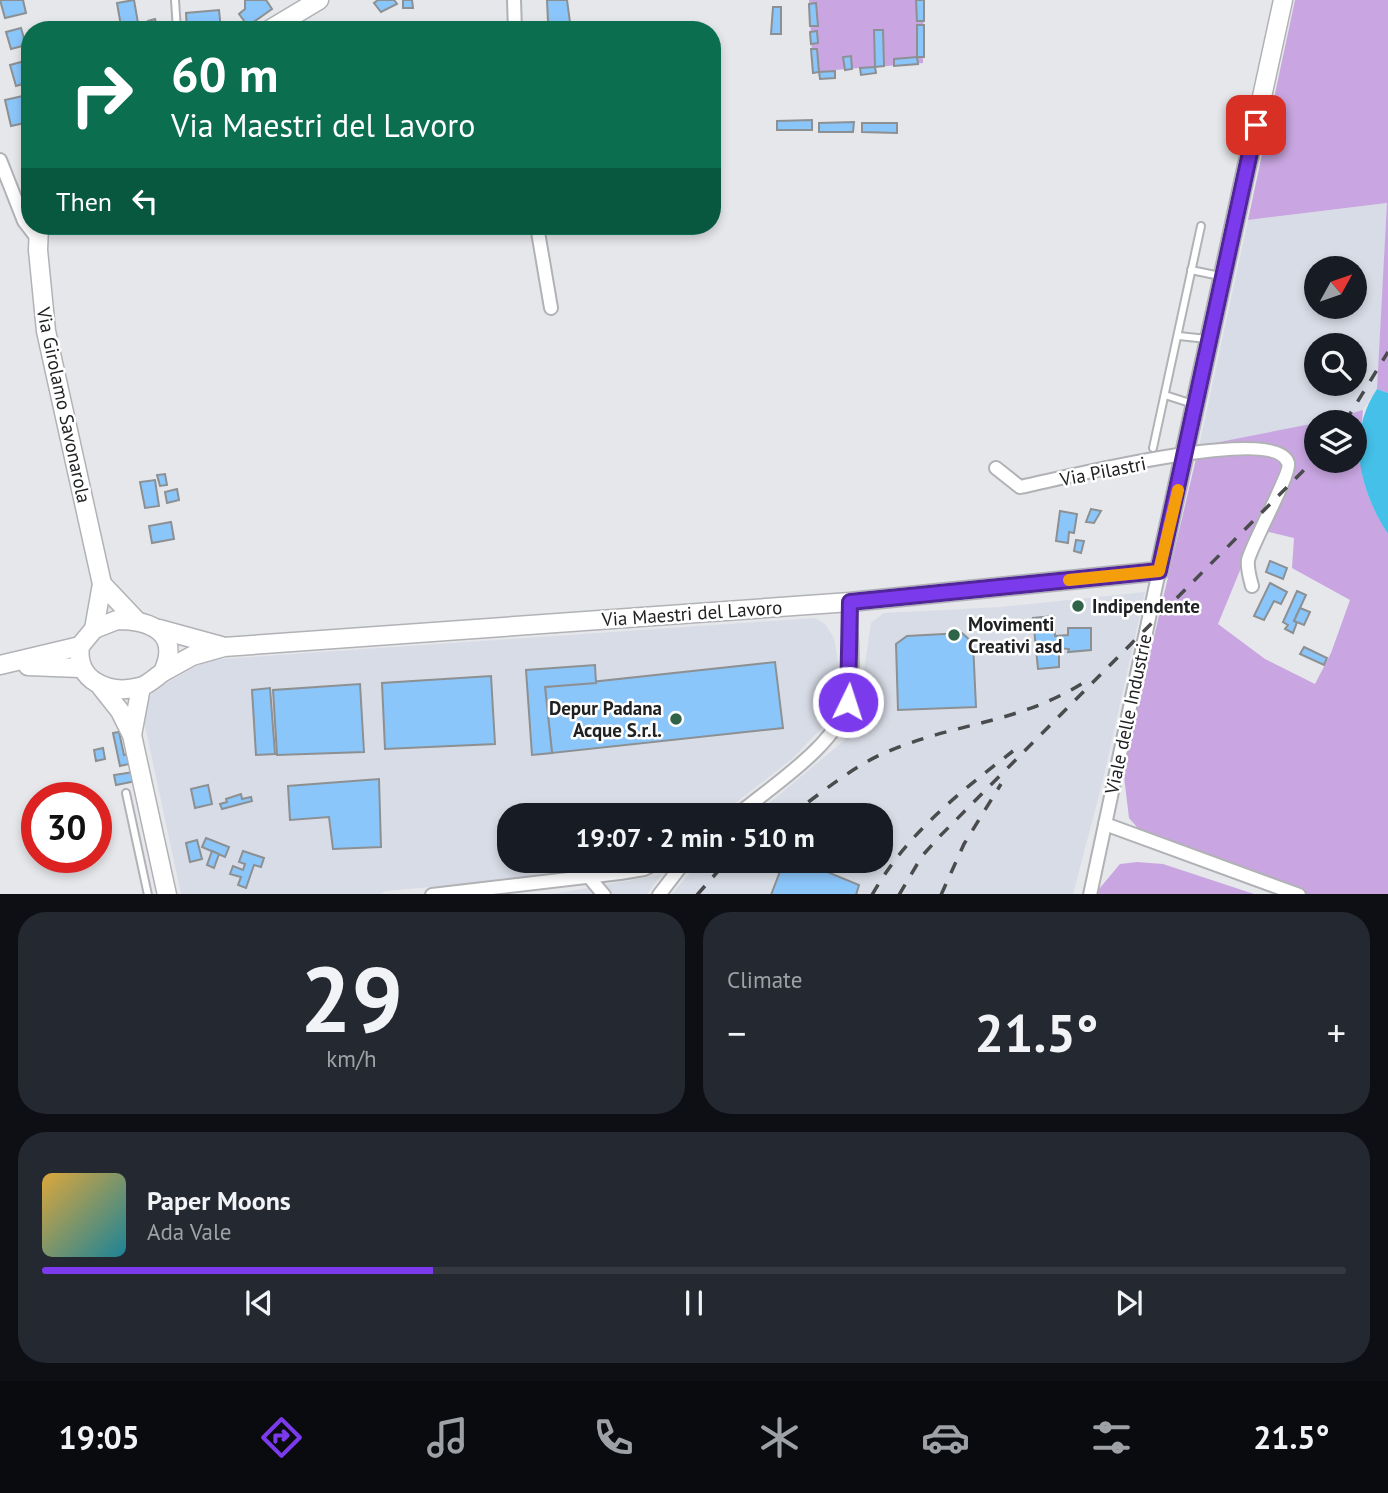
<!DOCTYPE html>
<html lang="en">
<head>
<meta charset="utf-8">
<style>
  :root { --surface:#171b24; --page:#242831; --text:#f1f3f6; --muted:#9ea1a6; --line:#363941; --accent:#7c3aed }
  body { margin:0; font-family:"PT Sans",sans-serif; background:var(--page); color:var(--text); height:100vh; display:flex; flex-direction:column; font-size:26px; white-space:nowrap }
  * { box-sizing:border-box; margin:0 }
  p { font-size:23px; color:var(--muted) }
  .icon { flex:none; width:38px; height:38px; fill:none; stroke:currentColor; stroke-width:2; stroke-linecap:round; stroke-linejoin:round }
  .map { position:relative; height:894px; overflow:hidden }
  .panel { display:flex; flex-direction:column; gap:18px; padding:18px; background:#0d0f14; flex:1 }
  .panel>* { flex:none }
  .top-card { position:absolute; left:21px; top:21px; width:700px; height:214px; border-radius:28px; box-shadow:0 4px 10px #0003; background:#0b6e4f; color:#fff; overflow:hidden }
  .needle { width:46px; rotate:50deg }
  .controls { position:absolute; left:1304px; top:256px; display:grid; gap:14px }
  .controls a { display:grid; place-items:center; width:63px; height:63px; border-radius:50%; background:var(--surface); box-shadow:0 4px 10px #0003; font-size:35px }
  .speed { position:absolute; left:21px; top:782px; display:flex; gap:14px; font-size:35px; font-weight:700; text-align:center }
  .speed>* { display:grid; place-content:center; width:91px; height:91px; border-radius:50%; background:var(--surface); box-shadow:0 4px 10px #0003; line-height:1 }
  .speed .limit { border:10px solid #d22; background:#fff; color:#111 }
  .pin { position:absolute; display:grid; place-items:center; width:60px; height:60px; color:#fff; margin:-30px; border-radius:14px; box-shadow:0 4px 10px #0006 }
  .me { position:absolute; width:77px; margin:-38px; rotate:4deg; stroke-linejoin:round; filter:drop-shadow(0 0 5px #0008) }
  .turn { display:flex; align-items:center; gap:24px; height:147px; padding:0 35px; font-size:32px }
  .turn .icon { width:91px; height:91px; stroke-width:2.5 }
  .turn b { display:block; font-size:49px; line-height:60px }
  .then { display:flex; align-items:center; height:66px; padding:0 35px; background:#0003; gap:14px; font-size:26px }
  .big { font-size:52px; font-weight:800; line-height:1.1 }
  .panel .card { flex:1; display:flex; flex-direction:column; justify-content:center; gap:10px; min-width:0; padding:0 24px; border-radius:28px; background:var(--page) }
  .panel .dial { align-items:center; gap:0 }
  .dial b { font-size:91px; line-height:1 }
  .song { display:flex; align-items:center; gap:21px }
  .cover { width:84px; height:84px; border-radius:10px; background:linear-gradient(135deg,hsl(40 70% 55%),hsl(190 70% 35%)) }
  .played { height:7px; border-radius:4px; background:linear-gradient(90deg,var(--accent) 30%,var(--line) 30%) }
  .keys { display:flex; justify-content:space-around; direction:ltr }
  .heat { display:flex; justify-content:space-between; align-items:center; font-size:38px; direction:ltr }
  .panel .tiles { flex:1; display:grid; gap:18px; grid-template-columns:1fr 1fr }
  .card:last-child { grid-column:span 2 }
  .trip { position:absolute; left:497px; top:803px; width:396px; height:70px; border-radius:28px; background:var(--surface); box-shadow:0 4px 10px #0003; font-weight:800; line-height:70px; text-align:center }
  .menu { display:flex; height:112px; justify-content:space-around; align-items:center; background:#090b0e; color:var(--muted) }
  .menu .icon { width:49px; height:49px }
  .menu .on { color:var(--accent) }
  .menu b { font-size:32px; color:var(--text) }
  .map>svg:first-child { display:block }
</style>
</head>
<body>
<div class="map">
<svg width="1388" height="895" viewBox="0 0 1388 895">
  <rect width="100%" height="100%" fill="#e5e7ea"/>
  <g fill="#d8dce6" fill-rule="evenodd">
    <path d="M1388 203 1377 389 1363 410 1306 426 1199 446 1248 220ZM1316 268H1354V306H1316ZM1316 345H1354V383H1316Z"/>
    <path d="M1145 592 1103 780 1073 894 671 895 700 861H880V816L755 815 847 738 839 734 860 698 871 623 884 613 1001 607Z"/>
    <path d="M815 618 825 624 834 638 843 694 829 720 793 758 720 815 509 816V861H645L557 876 385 891 380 895 181 894 141 707 156 689 208 660Z"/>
    <path d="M661 875 647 894 541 895 559 893Z"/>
  </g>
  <g fill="#c9a6e1" fill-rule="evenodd">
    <path d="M809 0H924L923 63 875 67 876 73 861 75 860 68 835 70V78L820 79 819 72 813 73Z"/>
    <path d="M1295 0H1388V393L1377 389 1387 203 1248 220Z"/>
    <path d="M1363 410C1358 467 1358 484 1388 534V894H1307L1164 846 1142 833 1129 818 1123 768 1199 446 1316 423V460H1354V422H1320ZM1257 529 1294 538 1292 568 1350 600 1331 653 1315 684 1265 659 1218 624Z"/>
    <path d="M1137 862 1163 864 1254 894 1094 895 1120 864Z"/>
  </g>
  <path fill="#45c0e9" d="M1377 389 1388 393V534C1359 490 1346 435 1377 389Z"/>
  <g fill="#8bc6fb" stroke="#8d9092" stroke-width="2">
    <path d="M0 0H23L26 13 5 18Z"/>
    <path d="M134 0 138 23 121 26 117 3Z"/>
    <path d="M245 0H266L272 9 248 26 239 14 245 9Z"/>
    <path d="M378 0H394L397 4 381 12 374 3Z"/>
    <path d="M403 0H412L413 8H403Z"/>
    <path d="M547 0H567L571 30H530V25L548 22Z"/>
    <path d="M916 0H924V21H917Z"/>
    <path d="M816 3 818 26H810L809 4Z"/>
    <path d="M773 7H781V34H771Z"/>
    <path d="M219 10 221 30H187L186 13Z"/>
    <path d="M155 19 157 25 161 24 163 30H151L148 21Z"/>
    <rect x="917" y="25" width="7" height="32"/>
    <path d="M21 28 26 45 11 49 6 32Z"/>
    <path d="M874 30H883L884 66 875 67Z"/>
    <path d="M817 31 818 43 811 44 810 32Z"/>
    <path d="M811 49H817L819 72 813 73Z"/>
    <path d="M851 56 852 69 845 70 843 57Z"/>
    <path d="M917 57 918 64 894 66V59Z"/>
    <path d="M21 62 23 67 30 65V82L16 86 10 65Z"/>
    <path d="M875 67 876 73 861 75 860 68Z"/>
    <path d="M835 71V78L820 79 819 72Z"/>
    <path d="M27 95 30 125 29 122 11 126 5 100Z"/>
    <path d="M812 120V130H777V121Z"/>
    <path d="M854 122 853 132H819V123Z"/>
    <path d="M862 123H897V133L862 132Z"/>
    <path d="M165 474 167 485 160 486 157 475Z"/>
    <path d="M155 480 159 506 145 508 140 482Z"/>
    <path d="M177 489 179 500 167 503 165 492Z"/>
    <path d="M1091 509 1101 511 1094 523 1086 522Z"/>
    <path d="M1060 511 1077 514 1074 533 1069 532 1068 543 1056 541Z"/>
    <path d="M171 522 174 539 152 543 149 526Z"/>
    <path d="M1076 540 1084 541 1081 553 1074 551Z"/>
    <path d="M1270 561 1287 568 1283 579 1266 572Z"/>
    <path d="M1270 583 1287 592 1281 604 1274 601 1264 620 1254 616Z"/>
    <path d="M1297 591 1306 595 1294 621 1297 622 1293 633 1285 629 1288 625 1283 622Z"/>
    <path d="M1300 608 1310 612 1304 625 1294 621Z"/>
    <path d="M1054 616 1055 636 1068 635V628H1091V650L1068 652 1069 649 1059 648V667L1038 669 1033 618Z"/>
    <path d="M962 633 973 643 976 707 898 710 896 644 907 636Z"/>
    <path d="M1304 647 1327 658 1324 665 1300 654Z"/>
    <path d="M775 662 783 728 552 753 545 687Z"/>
    <path d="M595 665 596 683 545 687 552 753 532 755 526 670Z"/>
    <path d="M491 676 495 744 385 749 382 683Z"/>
    <path d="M360 684 364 752 277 755 273 690Z"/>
    <path d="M270 688 275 754 256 755 252 690Z"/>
    <path d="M119 732 124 755 131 753 133 763 120 766 113 733Z"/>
    <path d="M103 748 105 759 96 761 94 750Z"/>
    <path d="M134 772 136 781 116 785 114 775Z"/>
    <path d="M379 779 381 847 333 849 329 817 290 820 288 786Z"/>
    <path d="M208 785 212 804 195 808 191 789Z"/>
    <path d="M241 794 242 799 251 797 252 801 222 809 220 804 227 802 226 799Z"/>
    <path d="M206 838 229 847 225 857 202 847Z"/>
    <path d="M197 840 202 859 190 862 186 843Z"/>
    <path d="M212 851 219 854 214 868 207 865Z"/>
    <path d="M243 851 264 858 261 867 254 865 246 888 238 885 241 877 230 874 233 866 243 870 245 864 239 862Z"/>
    <path d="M784 861H801L859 885 856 895H771Z"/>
  </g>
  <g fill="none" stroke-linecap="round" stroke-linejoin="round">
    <g stroke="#b1b2b5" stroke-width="10">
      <g id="lane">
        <path d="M175 0 177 30"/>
        <path d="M1191 270 1220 276"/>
        <path d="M1179 336 1207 339"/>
        <path d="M1165 395 1193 404"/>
        <path d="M1153 448 1201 226"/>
        <path d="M126 793 148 895"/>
      </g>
    </g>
    <g stroke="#b1b2b5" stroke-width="16">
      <g id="street">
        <path d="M514 0 515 30"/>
        <path d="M0 160 24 221 37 238"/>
        <path d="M537 226 551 308"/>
        <path d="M996 468 1020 487C1056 480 1275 423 1288 463 1292 472 1252 543 1248 560 1247 568 1250 579 1252 586"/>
        <path d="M736 816C770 787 839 744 848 700 855 669 850 634 850 602"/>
        <path d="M1105 824 1299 895"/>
        <path d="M589 877 604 895"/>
        <path d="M432 895 620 873 644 869 661 861"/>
        <path d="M659 895 685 861"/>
        <path d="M1090 895 1159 571"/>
      </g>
    </g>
    <g stroke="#b1b2b5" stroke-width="21">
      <g id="secondary">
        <path d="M269 30 319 0"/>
        <path d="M39 226 38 250 46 331 102 584 94 629"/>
        <path d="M102 584 136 620"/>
        <path d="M117 620C151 620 181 633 163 672 156 677 148 685 140 687 109 695 75 681 80 646L94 629Z"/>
        <path d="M159 629 221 646"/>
        <path d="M0 665 80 646"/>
        <path d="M28 666 80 668"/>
        <path d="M163 672 192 656 224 647 850 602 1159 571 1283 0"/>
        <path d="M101 687 120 711 132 735 167 895"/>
        <path d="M132 735 141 687"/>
      </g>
    </g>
    <use href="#lane" stroke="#fff" stroke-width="6"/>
    <use href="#street" stroke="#fff" stroke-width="12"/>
    <use href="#secondary" stroke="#fff" stroke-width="18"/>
    <g stroke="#4a4b4d" stroke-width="3.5" stroke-dasharray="12 12" stroke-linecap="butt">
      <path d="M1345 422 1388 352"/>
      <path d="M789 816C822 793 856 763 894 749 961 722 1018 723 1083 683"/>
      <path d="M697 895 727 861"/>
      <path d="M872 895C907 833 959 793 1013 751"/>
      <path d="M899 895 922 856 940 836 1316 458"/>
      <path d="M941 895 964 844 1001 784"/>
    </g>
  </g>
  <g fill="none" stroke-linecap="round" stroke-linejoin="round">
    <g stroke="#51269a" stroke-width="18">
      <path id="route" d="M848 702 850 602 1159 571 1256 125"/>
    </g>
    <use href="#route" stroke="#7c3aed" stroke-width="12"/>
    <path stroke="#f59e0b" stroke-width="12" d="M1069 580 1159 571 1178 490"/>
  </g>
  <g fill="#306449" stroke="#fff" stroke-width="2.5">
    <circle cx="1078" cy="606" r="7"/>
    <circle cx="954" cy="635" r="7"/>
    <circle cx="676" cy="719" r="7"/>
  </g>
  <g text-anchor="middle" stroke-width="5" stroke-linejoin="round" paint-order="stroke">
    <g font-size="19" fill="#202122" stroke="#fff">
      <text transform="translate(64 405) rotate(78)" y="7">Via Girolamo Savonarola</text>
      <text transform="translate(1103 471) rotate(-11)" y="7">Via Pilastri</text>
      <text transform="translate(692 613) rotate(-4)" y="7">Via Maestri del Lavoro</text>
      <text transform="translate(1128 714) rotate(-78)" y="7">Viale delle Industrie</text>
    </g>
    <g font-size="19" font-weight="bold" fill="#202122" stroke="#fff" text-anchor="start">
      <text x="1092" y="613">Indipendente</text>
      <text x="968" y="631">Movimenti<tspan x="968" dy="22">Creativi asd</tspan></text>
      <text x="662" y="715" text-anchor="end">Depur Padana<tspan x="662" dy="22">Acque S.r.l.</tspan></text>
    </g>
  </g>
</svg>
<div class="controls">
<a><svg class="needle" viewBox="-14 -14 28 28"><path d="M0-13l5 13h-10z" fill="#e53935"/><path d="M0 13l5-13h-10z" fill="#9ea1a6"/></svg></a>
<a><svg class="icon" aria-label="search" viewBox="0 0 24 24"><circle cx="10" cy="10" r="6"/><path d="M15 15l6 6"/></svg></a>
<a><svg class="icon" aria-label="layers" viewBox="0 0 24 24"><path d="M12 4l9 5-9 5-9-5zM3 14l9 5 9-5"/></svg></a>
</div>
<div class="speed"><div class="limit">30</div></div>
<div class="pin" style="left:1256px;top:125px;background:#d93025"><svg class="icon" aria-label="arrive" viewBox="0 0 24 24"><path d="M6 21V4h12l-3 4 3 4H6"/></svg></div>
<svg class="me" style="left:848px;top:702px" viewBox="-20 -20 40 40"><circle r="17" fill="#7c3aed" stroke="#fff" stroke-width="3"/><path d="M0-11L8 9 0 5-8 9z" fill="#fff"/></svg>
<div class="trip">19:07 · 2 min · 510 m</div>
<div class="top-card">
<div class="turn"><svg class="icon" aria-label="right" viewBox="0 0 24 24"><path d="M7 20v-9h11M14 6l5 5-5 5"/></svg><div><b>60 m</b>Via Maestri del Lavoro</div></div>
<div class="then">Then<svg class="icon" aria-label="left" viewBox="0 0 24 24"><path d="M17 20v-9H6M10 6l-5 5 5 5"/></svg></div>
</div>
</div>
<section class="panel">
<div class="tiles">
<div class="card dial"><b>29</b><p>km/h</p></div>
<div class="card"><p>Climate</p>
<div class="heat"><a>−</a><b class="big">21.5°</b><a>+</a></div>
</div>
<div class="card">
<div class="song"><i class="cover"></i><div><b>Paper Moons</b><p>Ada Vale</p></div></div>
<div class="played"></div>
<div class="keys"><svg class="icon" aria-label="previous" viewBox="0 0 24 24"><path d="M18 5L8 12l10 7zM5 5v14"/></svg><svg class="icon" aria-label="pause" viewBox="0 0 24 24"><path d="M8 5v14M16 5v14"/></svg><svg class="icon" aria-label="next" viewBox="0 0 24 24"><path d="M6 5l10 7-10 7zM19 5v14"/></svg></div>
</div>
</div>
</section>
<nav class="menu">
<b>19:05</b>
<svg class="icon on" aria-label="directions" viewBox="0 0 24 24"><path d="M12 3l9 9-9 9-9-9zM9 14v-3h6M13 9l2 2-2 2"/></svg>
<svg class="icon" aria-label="music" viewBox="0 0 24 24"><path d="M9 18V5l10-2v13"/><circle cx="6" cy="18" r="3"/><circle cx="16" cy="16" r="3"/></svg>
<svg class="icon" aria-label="phone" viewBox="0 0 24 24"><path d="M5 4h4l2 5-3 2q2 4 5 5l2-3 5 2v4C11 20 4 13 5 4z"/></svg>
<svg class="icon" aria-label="climate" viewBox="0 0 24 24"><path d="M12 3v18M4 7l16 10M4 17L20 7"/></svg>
<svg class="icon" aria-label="car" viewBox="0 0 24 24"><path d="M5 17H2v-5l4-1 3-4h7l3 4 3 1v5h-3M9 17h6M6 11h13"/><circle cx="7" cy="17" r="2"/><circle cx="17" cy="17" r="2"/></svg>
<svg class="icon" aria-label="filters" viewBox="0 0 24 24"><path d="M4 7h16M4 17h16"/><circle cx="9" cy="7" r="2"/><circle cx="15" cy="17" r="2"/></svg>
<b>21.5°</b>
</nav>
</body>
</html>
